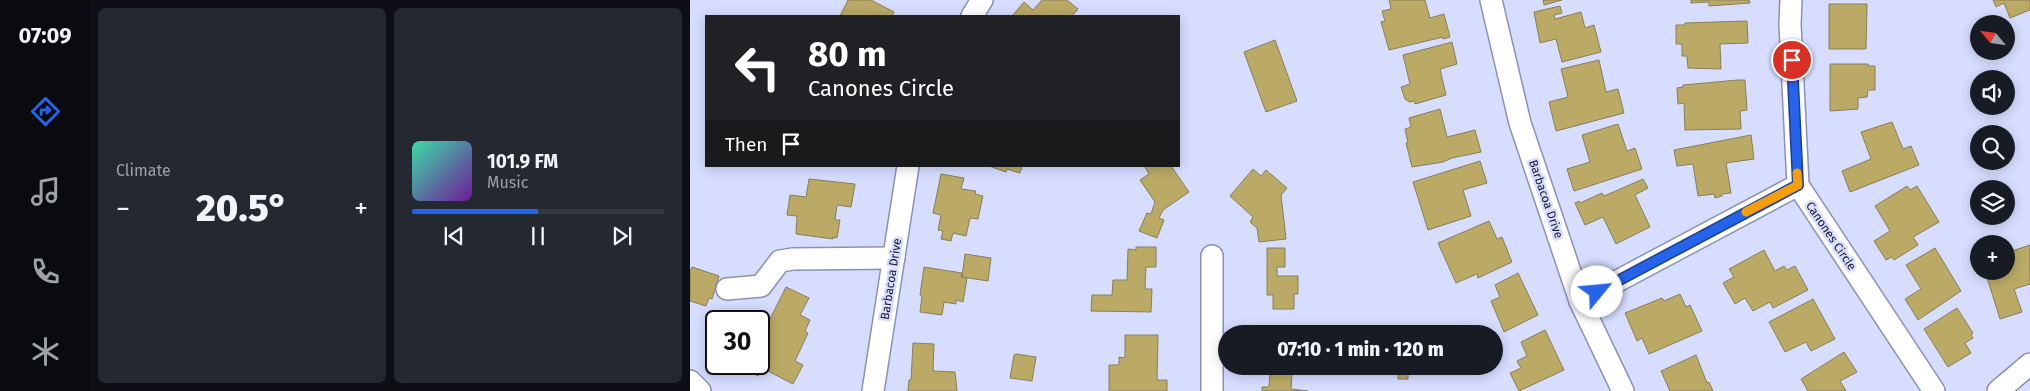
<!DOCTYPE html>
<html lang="en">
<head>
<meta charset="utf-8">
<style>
  :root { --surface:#171b24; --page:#242831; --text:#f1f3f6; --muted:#9ea1a6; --line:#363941; --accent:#2563eb }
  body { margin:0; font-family:"Fira Sans",sans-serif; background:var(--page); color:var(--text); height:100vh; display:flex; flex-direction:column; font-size:19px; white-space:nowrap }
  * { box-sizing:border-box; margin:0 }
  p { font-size:16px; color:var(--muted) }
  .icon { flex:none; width:28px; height:28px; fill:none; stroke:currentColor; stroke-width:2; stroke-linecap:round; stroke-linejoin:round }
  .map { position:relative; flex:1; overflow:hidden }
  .panel { display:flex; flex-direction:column; gap:8px; padding:8px; background:#0d0f14; width:600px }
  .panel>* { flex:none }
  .banner { position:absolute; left:15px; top:15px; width:475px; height:152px; border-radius:0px; box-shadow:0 2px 12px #0003; background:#202124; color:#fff; overflow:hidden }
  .needle { width:32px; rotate:299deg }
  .buttons { position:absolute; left:1280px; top:15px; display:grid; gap:10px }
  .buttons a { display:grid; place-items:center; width:45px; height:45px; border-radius:50%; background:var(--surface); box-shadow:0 2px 12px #0003; font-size:25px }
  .speed { position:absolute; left:15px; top:310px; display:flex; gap:10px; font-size:25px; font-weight:700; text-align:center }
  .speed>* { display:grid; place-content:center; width:65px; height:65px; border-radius:50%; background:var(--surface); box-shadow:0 2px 12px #0003; line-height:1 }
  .speed .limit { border:2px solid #111; border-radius:8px; background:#fff; color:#111 }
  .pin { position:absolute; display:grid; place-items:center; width:42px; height:42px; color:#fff; margin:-21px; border:2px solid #fff; border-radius:50%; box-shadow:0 1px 5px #0007 }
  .me { position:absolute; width:55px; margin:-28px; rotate:62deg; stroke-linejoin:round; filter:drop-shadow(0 0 4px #0008) }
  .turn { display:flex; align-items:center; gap:18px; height:105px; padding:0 20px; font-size:22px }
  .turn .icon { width:65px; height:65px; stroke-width:2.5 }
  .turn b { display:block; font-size:35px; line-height:42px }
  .then { display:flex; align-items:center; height:48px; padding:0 20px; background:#0003; gap:10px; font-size:19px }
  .big { font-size:38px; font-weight:800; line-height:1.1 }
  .panel .widget { flex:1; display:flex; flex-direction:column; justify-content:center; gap:8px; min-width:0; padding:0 18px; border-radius:8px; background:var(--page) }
  .song { display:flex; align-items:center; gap:15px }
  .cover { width:60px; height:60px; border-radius:8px; background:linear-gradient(135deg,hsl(160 70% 55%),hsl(280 70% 35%)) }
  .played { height:5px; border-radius:2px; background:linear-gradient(90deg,var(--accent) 50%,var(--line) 50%) }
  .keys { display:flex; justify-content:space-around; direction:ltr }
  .heat { display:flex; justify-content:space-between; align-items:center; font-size:28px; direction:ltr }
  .panel .tiles { flex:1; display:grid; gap:8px; grid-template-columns:repeat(2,1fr) }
  .trip { position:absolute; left:528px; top:325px; width:285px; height:50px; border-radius:25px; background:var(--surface); box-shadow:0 2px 12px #0003; font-weight:800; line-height:50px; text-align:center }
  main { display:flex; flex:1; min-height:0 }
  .tab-bar { display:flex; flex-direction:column; width:90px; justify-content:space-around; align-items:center; background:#090b0e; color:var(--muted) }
  .tab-bar .icon { width:35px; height:35px }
  .tab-bar .on { color:var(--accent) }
  .tab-bar b { font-size:22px; color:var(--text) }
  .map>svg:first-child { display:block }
</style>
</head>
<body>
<main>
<nav class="tab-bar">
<b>07:09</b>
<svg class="icon on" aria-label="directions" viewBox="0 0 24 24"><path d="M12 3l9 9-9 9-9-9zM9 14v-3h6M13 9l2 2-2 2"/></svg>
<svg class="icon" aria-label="music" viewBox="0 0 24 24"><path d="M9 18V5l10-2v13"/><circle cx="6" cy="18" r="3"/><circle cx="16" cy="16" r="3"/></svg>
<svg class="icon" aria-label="phone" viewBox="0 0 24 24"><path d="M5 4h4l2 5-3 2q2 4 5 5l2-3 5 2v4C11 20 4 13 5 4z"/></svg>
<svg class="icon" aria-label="climate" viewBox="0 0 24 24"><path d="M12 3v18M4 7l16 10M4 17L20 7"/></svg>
</nav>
<section class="panel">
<div class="tiles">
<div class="widget"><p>Climate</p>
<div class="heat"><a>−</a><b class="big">20.5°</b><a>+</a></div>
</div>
<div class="widget">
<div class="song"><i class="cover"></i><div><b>101.9 FM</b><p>Music</p></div></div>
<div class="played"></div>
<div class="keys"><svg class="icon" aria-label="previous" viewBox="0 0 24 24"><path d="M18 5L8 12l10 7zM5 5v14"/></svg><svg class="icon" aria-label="pause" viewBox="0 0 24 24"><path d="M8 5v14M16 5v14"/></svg><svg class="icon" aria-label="next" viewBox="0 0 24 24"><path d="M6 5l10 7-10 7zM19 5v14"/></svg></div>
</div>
</div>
</section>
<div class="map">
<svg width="1340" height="391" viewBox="0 0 1340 391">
  <rect width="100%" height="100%" fill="#d6ddff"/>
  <g fill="#ba6" stroke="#887e56">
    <path d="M158 0H181L204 12 202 16H150Z"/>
    <path d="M352 0H377L388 9 382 16H322L334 2 343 10Z"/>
    <path d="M699 0H735L740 18 754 14 760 37 753 39V37L699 50 691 22 695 21 692 11 701 9Z"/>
    <path d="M853 0H872L854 5Z"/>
    <path d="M1001 0H1059L1060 3 1019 6V2L1001 3Z"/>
    <path d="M1303 0H1340V10L1320 18 1314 3 1306 7Z"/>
    <path d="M1139 4H1177L1176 49H1139Z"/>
    <path d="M870 6 872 13 864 15 865 19 891 12 895 28 904 25 911 52 872 62 866 39 850 43 844 12Z"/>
    <path d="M1057 21 1058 43 1030 44 1031 69 998 68 997 56H992V44H986V25H995V23Z"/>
    <path d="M585 40 607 101 576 112 554 52Z"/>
    <path d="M762 42 767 64 750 69 756 95 725 104 724 101 719 102 715 99 711 87 720 84 713 55Z"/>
    <path d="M909 60 916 92 928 89 934 113 866 131 859 102 878 97 871 69Z"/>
    <path d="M1140 64H1178V66H1185V90H1178L1177 97 1168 98V109L1140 111Z"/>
    <path d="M1048 80H1055L1057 110 1050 111 1051 129 995 130 994 103 988 104 987 88 993 87V85Z"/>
    <path d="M750 109 757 137 785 130 791 152 762 158 753 162 722 167 716 143H718L715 129 721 127 719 118Z"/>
    <path d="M1202 122 1213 149 1221 146 1229 165 1160 192 1152 171 1181 159 1171 132Z"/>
    <path d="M928 124 937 151 945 148 952 169 884 191 877 169 900 162 892 135Z"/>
    <path d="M1061 135 1064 159 1036 163 1041 193 1032 194V196L1025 198 1024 194 1008 196 1003 164 987 166 984 150Z"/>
    <path d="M790 161 797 183 773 190 781 216 738 230 723 182Z"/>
    <path d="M299 166H332L330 173 317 169 316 172Z"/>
    <path d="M456 166H481L499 192 473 210 469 218 474 220 467 238 449 231 457 213 461 214 465 202 450 180 459 174 455 167Z"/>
    <path d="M563 169 571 176 576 170 597 188 591 195 596 239 569 242 567 228 560 222 563 217 540 196Z"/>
    <path d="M251 174 274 178 271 189 286 191 285 194 293 196 288 219 280 218 276 236 263 233 261 241 251 239 253 231 248 230 251 215 243 213Z"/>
    <path d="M119 179 165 184 161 207 147 205 145 220H150L147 238 143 237V239L106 234 107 216 97 215 100 195 116 197Z"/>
    <path d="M953 179 958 188 945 195 960 227 926 244 913 217 895 225 885 203 889 201 890 203 912 193 914 196Z"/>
    <path d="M1217 186 1220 190 1227 186 1249 222 1223 237 1228 245 1204 260 1202 257 1196 260 1184 241 1200 231 1185 206Z"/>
    <path d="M799 221 807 239 812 237 822 262 788 278 787 274 766 283 748 243Z"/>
    <path d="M1340 245V284L1324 289 1332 312 1310 319 1295 271H1316V253Z"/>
    <path d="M446 247H466V267H456L455 289H462L461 312 401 311 402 295H422L423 280H437L438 249 446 250Z"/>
    <path d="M577 248H595V267H587V276H608V294H604V309H583V295H577Z"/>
    <path d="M1245 248 1271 291 1228 320 1215 299 1231 289 1216 265Z"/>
    <path d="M1074 250 1085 271 1094 266 1097 270 1105 266 1118 290 1083 308 1080 302 1063 311 1055 298 1045 304 1033 283 1044 277 1039 269Z"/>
    <path d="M275 254 301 258 298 281 272 277Z"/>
    <path d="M2 267 29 276 22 299 19 298 16 306 0 301V272Z"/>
    <path d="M234 267 272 273 271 277 277 278 273 302 266 300V304L254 302 252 315 230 312 232 296 230 295Z"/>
    <path d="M828 273 848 315 814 332 801 301 810 297 805 285Z"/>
    <path d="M96 287 119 298 110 315 120 320 115 331 118 333 105 361 113 365 103 384 72 368 68 376 44 364H69V341Z"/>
    <path d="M990 294 996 307 1000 305 1012 331 959 354 952 338 947 341 935 313 972 298 974 301Z"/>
    <path d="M1123 299 1145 339 1121 351 1116 342 1095 352 1079 322Z"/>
    <path d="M1267 308 1283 333 1281 334 1283 338 1275 343 1281 353 1258 367 1234 329Z"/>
    <path d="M855 330 874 370 829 391 820 373 831 368 827 361 837 356 831 342Z"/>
    <path d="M435 335H468L467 380H477V391H419V365H429V357L435 358Z"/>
    <path d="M223 343 244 344 243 371 265 372 267 391H218L219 380H221Z"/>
    <path d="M1154 352 1167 372 1150 381 1156 391H1118L1111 379Z"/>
    <path d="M326 354 346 357 342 381 320 378 324 355Z"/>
    <path d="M1006 355 1017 383 1019 382 1023 391H980L971 371Z"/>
    <path d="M694 366H713V369H718V379H708V372H695Z"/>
    <path d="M580 373H602L601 389 618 391H572V387H579Z"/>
  </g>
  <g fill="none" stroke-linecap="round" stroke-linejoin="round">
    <g stroke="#8a91b8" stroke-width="24">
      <g id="minor">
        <path d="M801 0 830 123 890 301 933 391"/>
        <path d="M1101 0 1100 24 1108 185 1244 391"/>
        <path d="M282 16 292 0"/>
        <path d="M37 289 71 286 90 261 103 259 204 258"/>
        <path d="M890 301 1108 185"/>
        <path d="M0 381 10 391"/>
        <path d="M183 391 218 166"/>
        <path d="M522 391V256"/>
        <path d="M1308 391 1340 364"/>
      </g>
    </g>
    <use href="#minor" stroke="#fff" stroke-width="21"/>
  </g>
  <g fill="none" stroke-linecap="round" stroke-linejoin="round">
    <g stroke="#184099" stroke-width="12">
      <path id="route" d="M907 292 1108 185 1102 60"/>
    </g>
    <use href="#route" stroke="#2563eb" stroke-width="9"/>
    <path stroke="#f59e0b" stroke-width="9" d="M1056 212 1108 185 1107 173"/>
  </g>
  <g text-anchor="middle" stroke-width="5" stroke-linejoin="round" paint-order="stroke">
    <g font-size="12" fill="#141725" stroke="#d6ddff">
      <text transform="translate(856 199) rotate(71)" y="4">Barbacoa Drive</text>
      <text transform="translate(1141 236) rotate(56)" y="4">Canones Circle</text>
      <text transform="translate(201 279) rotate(-81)" y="4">Barbacoa Drive</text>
    </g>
  </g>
</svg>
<div class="buttons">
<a><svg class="needle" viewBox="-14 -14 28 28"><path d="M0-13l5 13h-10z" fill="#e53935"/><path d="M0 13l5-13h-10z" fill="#9ea1a6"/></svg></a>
<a><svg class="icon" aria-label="sound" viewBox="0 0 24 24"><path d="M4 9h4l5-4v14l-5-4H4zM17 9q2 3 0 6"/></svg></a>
<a><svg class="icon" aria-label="search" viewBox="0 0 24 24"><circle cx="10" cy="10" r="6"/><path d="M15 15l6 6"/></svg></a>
<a><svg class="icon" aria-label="layers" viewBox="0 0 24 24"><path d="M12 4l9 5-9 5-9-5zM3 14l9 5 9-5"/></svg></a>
<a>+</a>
</div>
<div class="speed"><div class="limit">30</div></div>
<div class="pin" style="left:1102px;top:60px;background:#d93025"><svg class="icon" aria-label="arrive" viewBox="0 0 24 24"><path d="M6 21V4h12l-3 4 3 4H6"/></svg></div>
<svg class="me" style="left:907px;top:292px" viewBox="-20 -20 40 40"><circle r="19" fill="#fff"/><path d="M0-13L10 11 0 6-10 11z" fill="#2563eb"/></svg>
<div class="trip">07:10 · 1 min · 120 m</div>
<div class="banner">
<div class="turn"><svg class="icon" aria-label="left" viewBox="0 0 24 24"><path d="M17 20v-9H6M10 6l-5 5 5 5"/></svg><div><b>80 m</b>Canones Circle</div></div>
<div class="then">Then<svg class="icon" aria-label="arrive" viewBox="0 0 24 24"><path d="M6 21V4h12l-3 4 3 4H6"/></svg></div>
</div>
</div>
</main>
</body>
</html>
